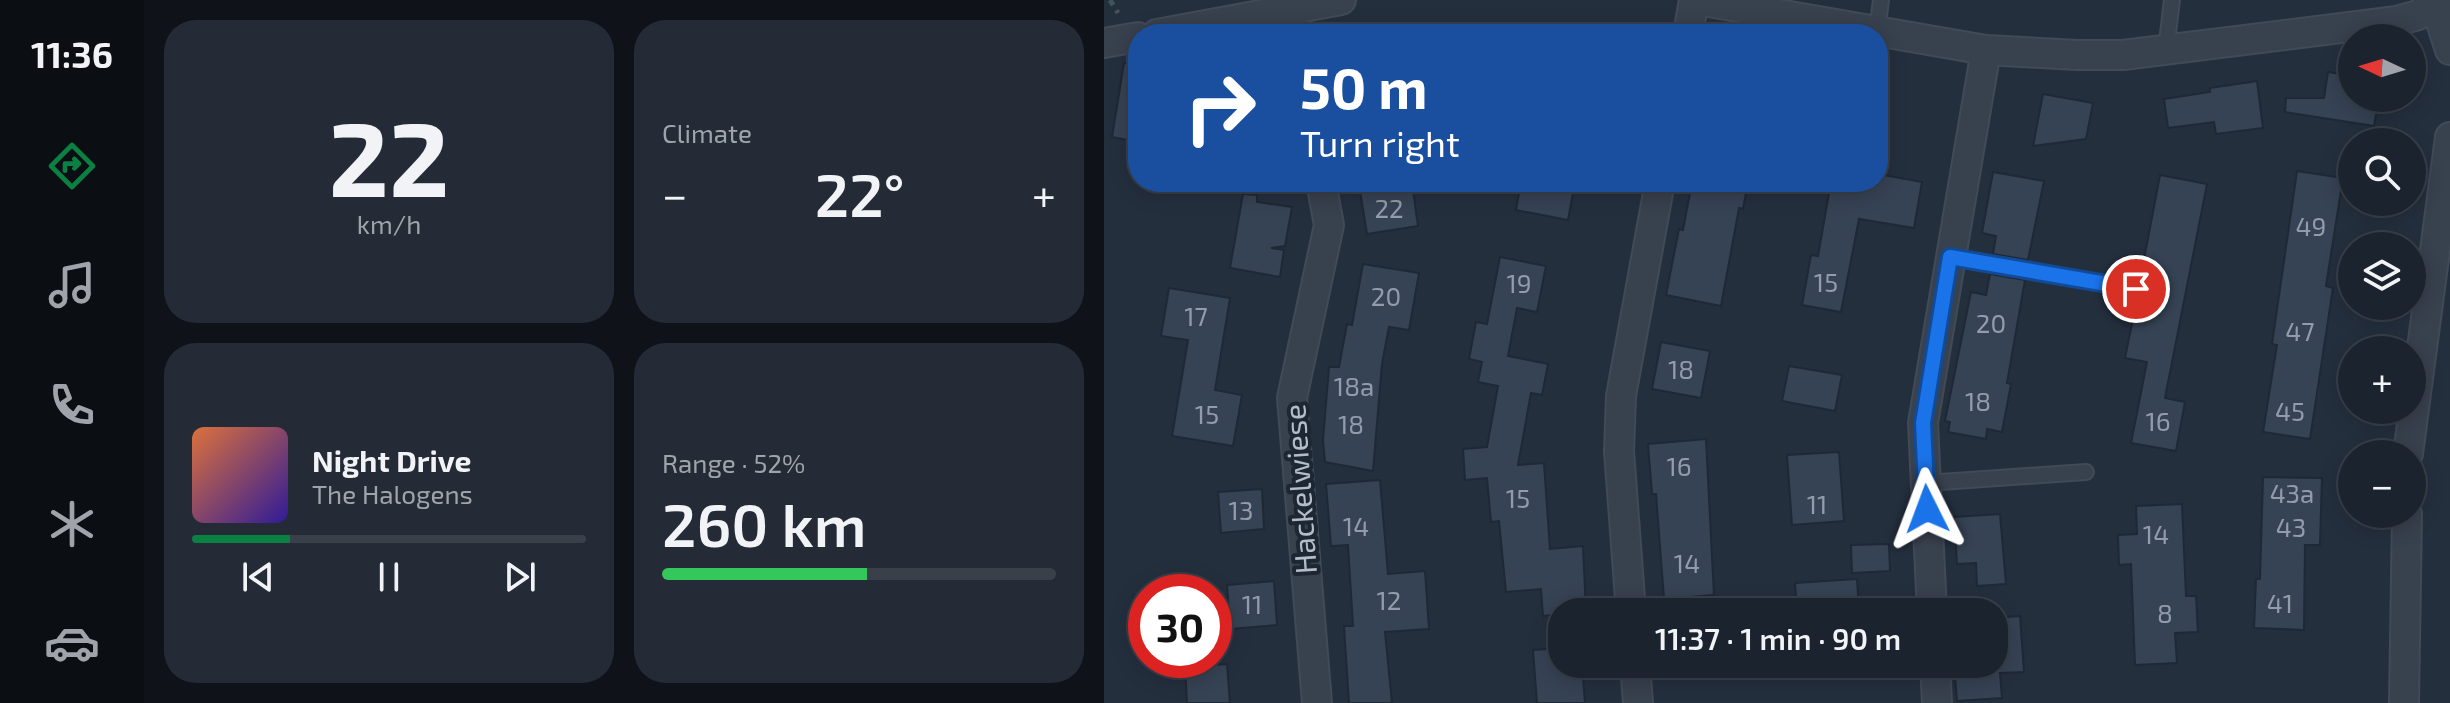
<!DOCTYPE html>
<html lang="en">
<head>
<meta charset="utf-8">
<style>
  :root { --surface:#1b232e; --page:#242b36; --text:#f1f3f6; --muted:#a0a4aa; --line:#39404a; --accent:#0b8043 }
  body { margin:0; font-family:"Exo 2",sans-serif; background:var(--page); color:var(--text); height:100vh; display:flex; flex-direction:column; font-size:30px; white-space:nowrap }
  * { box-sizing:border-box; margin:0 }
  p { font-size:26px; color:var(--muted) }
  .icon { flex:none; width:44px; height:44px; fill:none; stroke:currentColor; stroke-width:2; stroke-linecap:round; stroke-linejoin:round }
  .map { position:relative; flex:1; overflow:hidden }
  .details { display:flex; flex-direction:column; gap:20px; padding:20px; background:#0f1319; width:960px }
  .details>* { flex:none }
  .banner { position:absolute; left:24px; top:24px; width:760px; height:168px; border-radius:32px; box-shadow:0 4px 20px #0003,0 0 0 2px var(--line); background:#1a4fa0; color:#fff; overflow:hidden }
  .needle { width:52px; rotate:274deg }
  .controls { position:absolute; left:1234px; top:24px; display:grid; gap:16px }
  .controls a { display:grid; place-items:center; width:88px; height:88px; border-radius:50%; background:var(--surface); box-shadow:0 4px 20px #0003,0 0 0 2px var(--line); font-size:40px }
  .speed { position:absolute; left:24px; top:574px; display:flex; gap:16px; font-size:40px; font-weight:700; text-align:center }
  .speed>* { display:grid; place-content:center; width:104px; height:104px; border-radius:50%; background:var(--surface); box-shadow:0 4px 20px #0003,0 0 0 2px var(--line); line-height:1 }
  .speed .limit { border:12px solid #d22; background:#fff; color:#111 }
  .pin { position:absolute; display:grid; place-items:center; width:68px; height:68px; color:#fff; margin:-34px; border:4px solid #fff; border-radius:50%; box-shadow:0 2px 8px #0007 }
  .me { position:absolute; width:88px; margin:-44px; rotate:357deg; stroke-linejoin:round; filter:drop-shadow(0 0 6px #0008) }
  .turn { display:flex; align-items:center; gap:28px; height:168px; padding:0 40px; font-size:36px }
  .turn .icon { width:104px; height:104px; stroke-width:2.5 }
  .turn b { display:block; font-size:56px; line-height:68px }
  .big { font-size:60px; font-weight:600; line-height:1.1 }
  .details .tile { flex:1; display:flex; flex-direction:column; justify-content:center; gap:12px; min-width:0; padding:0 28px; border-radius:32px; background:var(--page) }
  .details .dial { align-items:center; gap:0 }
  .dial b { font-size:104px; line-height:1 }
  .song { display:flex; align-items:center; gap:24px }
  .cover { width:96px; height:96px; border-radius:12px; background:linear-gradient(135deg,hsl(20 70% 55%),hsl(250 70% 35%)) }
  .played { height:8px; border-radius:4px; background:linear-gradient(90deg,var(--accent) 25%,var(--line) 25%) }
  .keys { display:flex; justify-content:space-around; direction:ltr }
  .heat { display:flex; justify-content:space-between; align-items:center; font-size:44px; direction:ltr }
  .charge { height:12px; border-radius:6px; background:linear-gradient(90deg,#34c759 52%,var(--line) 0) }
  .details .tiles { flex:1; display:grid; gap:20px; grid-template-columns:repeat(2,1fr) }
  .trip { position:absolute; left:444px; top:598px; width:460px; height:80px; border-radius:32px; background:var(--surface); box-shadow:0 4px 20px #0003,0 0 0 2px var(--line); font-weight:600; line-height:80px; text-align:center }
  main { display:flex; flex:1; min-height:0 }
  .tabs { display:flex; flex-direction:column; width:144px; justify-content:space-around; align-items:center; background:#0b0e12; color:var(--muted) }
  .tabs .icon { width:56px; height:56px }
  .tabs .current { color:var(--accent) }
  .tabs b { font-size:36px; color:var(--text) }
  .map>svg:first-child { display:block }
</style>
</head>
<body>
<main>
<nav class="tabs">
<b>11:36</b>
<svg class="icon current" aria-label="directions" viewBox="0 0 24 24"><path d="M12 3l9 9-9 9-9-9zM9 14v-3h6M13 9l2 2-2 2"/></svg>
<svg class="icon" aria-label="music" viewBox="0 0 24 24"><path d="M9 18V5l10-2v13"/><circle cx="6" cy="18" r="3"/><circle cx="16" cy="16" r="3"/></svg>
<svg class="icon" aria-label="phone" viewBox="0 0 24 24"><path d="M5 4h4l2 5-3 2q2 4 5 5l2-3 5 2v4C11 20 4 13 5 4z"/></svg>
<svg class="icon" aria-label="climate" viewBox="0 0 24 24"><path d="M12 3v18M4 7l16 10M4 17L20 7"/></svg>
<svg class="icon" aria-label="car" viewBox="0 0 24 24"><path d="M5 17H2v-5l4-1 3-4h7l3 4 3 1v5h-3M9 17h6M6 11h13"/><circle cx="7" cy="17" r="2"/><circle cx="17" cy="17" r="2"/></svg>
</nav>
<section class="details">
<div class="tiles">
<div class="tile dial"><b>22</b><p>km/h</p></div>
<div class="tile"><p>Climate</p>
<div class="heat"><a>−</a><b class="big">22°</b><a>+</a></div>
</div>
<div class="tile">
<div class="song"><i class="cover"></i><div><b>Night Drive</b><p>The Halogens</p></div></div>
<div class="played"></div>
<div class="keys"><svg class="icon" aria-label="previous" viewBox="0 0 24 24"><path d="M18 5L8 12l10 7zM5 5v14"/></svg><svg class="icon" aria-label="pause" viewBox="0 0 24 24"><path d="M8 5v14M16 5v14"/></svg><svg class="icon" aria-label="next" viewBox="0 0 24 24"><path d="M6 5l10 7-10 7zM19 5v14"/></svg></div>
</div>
<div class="tile"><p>Range · 52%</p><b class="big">260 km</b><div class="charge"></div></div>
</div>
</section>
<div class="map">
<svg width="1346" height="703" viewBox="0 0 1346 703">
  <rect width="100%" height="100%" fill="#242f3e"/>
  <g fill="#364354" stroke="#1f2835" stroke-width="2">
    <path d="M20 63 34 64V142L8 137Z"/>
    <path d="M1224 72 1248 76V98H1275L1270 126 1181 112 1182 98H1220Z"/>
    <path d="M1153 81 1159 128 1112 134 1110 122 1064 128 1060 99 1106 92V88Z"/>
    <path d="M939 94 989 103 982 139 929 146Z"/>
    <path d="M1193 171 1239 178 1222 286 1229 288 1206 439 1159 432 1173 345 1168 344Z"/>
    <path d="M889 172 940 181 924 260 889 254 892 236 878 233Z"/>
    <path d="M774 174 818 182 810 228 755 219 737 312 698 305 707 255 714 256 727 182H774Z"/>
    <path d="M1056 175 1103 184 1061 398 1081 402 1072 451 1027 443 1043 362 1021 358 1033 299 1042 291 1041 285 1037 280 1038 270Z"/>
    <path d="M417 182H471L464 220 412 210Z"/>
    <path d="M588 182H644L639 209 635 208 617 306 562 295 575 229 579 230Z"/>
    <path d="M308 183 314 226 263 234 256 191Z"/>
    <path d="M139 194 153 195V202L188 207 181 246 167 248 180 250 176 277 126 268Z"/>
    <path d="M396 257 442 266 433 312 413 308 404 356 444 364 438 395 427 393 414 465 440 463 446 549 479 546 482 612 439 616 437 589 402 592 395 521 387 522 383 478 361 480 359 449 383 447 394 386 374 382 378 362 365 359 372 322 383 324Z"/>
    <path d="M259 264 315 273 305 330 285 327 278 364 269 471 221 462 219 440 225 367H235L243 324 248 325Z"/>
    <path d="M886 274 921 280 903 383 907 384 898 432 883 429 882 439 844 432 846 422 841 421 867 292 882 295Z"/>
    <path d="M65 288 126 298 111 390 138 395 129 446 68 436 84 340 57 336Z"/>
    <path d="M557 342 606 351 597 398 548 389Z"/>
    <path d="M685 366 738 375 731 411 678 401Z"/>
    <path d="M602 439 610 595 560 599 552 494H548L544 444Z"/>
    <path d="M735 452 740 521 688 525 683 455Z"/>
    <path d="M1159 477 1218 478 1216 545H1201L1200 630 1150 628 1152 579H1156Z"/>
    <path d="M276 480 284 574 321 571 325 629 281 632 288 703H245L240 626H249L244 545 227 546 222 484Z"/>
    <path d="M158 489 160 529 117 533 114 492Z"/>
    <path d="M1078 504 1082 596H1092L1094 632 1071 633 1073 663 1031 665 1027 564 1015 565 1014 535 1033 534 1032 506Z"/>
    <path d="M896 514 902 584 873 586 872 563 853 564 850 517Z"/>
    <path d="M785 544 786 571 748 573 747 545Z"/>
    <path d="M753 579 755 612H693L691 583Z"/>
    <path d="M170 581 173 625 126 629 123 585Z"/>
    <path d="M916 616 920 672 896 673 898 698 853 701 851 676 870 675 869 664H890V618Z"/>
    <path d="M458 648V664H478L481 703H433L429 650Z"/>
    <path d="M123 664 126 703H83L81 667Z"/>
  </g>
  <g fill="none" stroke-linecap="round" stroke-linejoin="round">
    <g stroke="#414a57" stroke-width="18">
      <g id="lane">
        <path d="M773 31 777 0"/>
        <path d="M1062 50 1068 0"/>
        <path d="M846 257 1032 289"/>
        <path d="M822 483 982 472"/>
      </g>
    </g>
    <g stroke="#414a57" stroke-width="32">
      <g id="street">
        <path d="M593 0 882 50 973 55H1019L1293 21 1314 15 1333 0"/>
        <path d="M1331 4 1346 50"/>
        <path d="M188 9 192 34"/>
        <path d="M53 34 237 0"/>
        <path d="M584 34 590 0"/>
        <path d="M0 43 34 37"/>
        <path d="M1304 454 1346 137"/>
        <path d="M527 612 515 451 517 396 556 182"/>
        <path d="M828 612 819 423 882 50"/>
        <path d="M531 664 534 703"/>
        <path d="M831 664 833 703"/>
        <path d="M213 703 188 398 225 225 217 182"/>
        <path d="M1300 703 1303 514"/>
      </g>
    </g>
    <path stroke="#3f5557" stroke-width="5" stroke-dasharray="6 6" stroke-linecap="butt" d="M6 0 14 13"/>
    <use href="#lane" stroke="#38414e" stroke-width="14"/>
    <use href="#street" stroke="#38414e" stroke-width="28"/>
  </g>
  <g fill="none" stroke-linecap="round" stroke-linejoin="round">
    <g stroke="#114b97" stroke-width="20">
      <path id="route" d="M823 509 819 423 846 257 1032 289"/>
    </g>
    <use href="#route" stroke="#1a73e8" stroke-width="14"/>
  </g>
  <g text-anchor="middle" stroke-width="8" stroke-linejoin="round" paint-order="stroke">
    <g font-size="26" fill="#929caa">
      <text x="285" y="218">22</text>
      <text x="1207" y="236">49</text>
      <text x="722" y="292">15</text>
      <text x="415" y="293">19</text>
      <text x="282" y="306">20</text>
      <text x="92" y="326">17</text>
      <text x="887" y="333">20</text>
      <text x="1196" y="341">47</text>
      <text x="577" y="379">18</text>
      <text x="250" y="396">18a</text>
      <text x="874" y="411">18</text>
      <text x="1186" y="421">45</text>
      <text x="103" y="424">15</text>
      <text x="1054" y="431">16</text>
      <text x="247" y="434">18</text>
      <text x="575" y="476">16</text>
      <text x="1188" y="503">43a</text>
      <text x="414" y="508">15</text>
      <text x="713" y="514">11</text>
      <text x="137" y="520">13</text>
      <text x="252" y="536">14</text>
      <text x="1187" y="537">43</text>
      <text x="1052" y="544">14</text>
      <text x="583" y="573">14</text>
      <text x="285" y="610">12</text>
      <text x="1176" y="613">41</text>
      <text x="148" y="614">11</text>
      <text x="1061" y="623">8</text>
    </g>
    <g font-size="30" fill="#b4bcc9" stroke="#1d2633">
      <text transform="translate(197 489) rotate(-94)" y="10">Hackelwiese</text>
    </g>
  </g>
</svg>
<div class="controls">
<a><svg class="needle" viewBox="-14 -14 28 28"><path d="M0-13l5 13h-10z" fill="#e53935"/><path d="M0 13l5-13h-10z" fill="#a0a4aa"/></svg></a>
<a><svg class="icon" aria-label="search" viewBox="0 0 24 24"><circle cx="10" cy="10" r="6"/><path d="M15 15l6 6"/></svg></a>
<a><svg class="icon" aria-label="layers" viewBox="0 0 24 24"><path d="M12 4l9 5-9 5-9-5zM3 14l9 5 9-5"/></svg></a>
<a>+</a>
<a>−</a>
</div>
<div class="speed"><div class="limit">30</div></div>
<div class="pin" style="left:1032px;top:289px;background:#d93025"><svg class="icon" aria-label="arrive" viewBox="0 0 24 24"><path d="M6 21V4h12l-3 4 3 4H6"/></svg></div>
<svg class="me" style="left:823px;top:509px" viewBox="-20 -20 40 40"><path d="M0-17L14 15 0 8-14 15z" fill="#1a73e8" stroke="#fff" stroke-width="4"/></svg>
<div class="trip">11:37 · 1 min · 90 m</div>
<div class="banner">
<div class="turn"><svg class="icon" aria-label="right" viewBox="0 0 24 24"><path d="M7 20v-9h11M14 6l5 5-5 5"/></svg><div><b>50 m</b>Turn right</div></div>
</div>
</div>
</main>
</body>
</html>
